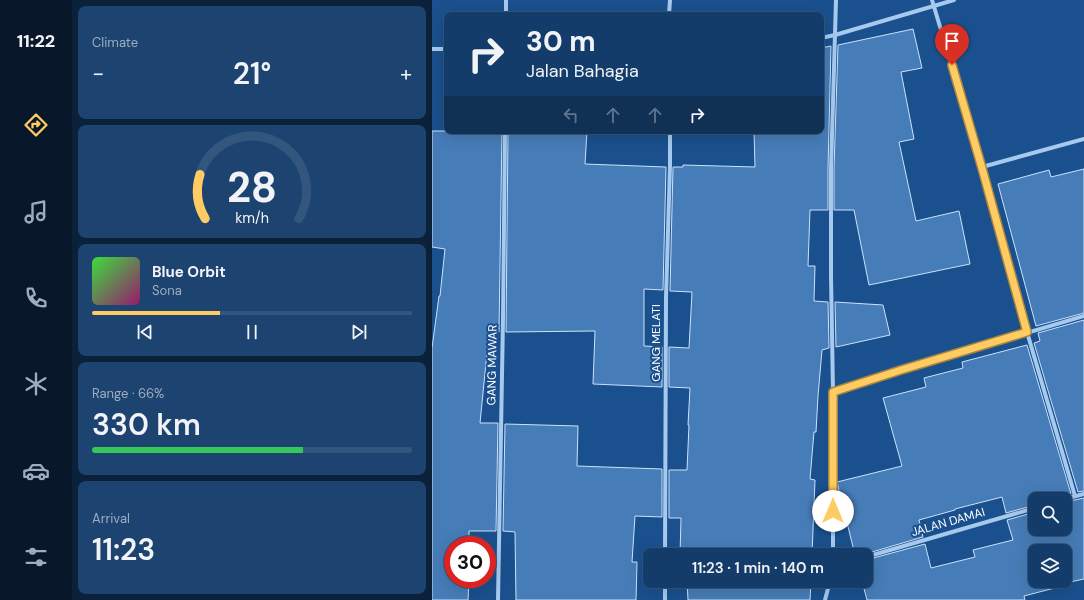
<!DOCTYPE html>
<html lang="en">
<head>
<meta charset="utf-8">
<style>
  :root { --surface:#143c6a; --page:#1d4370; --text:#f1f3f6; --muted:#9dadc1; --line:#33567e; --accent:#ffcc63 }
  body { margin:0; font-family:"DM Sans",sans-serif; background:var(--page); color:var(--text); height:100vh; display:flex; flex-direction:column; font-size:15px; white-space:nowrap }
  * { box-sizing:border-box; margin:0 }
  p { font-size:13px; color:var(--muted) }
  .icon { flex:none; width:22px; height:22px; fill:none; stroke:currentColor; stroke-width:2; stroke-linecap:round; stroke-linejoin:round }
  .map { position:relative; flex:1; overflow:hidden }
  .details { display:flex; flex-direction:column; gap:6px; padding:6px; background:#0b213a; width:360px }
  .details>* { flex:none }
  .hud { position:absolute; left:12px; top:12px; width:380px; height:122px; border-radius:8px; box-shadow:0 4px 16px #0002,0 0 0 1px var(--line); background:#143c6a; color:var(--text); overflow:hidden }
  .controls { position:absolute; left:596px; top:492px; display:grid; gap:8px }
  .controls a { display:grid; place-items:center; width:44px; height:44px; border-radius:8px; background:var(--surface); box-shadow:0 4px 16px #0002,0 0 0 1px var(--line); font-size:20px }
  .speed { position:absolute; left:12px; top:536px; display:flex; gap:8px; font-size:20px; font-weight:700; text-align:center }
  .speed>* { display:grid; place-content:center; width:52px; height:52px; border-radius:50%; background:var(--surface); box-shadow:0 4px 16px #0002,0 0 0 1px var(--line); line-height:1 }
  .speed .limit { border:6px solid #d22; background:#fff; color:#111 }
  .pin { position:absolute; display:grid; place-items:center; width:34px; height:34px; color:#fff; margin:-41px -17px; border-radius:50% 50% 50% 0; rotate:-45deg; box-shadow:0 0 4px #0007 }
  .pin .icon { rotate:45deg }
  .me { position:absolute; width:44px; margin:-22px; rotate:0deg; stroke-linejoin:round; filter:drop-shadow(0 0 3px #0008) }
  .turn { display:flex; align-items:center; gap:14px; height:84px; padding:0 16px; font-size:18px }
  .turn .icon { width:52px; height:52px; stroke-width:2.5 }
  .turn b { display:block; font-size:28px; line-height:34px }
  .lanes { display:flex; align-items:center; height:38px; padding:0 16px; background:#0003; justify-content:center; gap:20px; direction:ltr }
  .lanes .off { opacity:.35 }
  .big { font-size:30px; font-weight:600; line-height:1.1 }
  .details .card { flex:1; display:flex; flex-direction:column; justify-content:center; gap:6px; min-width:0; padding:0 14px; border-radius:8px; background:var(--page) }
  .details .dial { align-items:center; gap:0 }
  .dial svg { height:104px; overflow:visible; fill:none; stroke:var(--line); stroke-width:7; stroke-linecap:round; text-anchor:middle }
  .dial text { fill:var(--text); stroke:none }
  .song { display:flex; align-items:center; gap:12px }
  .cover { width:48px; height:48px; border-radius:6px; background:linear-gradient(135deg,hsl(120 70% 55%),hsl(320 70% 35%)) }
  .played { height:4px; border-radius:2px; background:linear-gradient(90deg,var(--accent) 40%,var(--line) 40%) }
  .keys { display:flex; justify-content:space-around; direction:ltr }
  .heat { display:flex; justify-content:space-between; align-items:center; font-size:22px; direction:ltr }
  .charge { height:6px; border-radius:3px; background:linear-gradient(90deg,#34c759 66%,var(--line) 0) }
  .trip { position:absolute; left:211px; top:548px; width:230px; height:40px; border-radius:8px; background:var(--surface); box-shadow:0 4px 16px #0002,0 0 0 1px var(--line); font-weight:600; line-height:40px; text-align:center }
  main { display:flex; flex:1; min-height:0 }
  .tab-bar { display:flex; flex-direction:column; width:72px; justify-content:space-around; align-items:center; background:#08182a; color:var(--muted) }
  .tab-bar .icon { width:28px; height:28px }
  .tab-bar .current { color:var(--accent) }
  .tab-bar b { font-size:18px; color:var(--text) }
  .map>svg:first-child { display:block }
</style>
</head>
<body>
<main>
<nav class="tab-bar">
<b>11:22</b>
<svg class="icon current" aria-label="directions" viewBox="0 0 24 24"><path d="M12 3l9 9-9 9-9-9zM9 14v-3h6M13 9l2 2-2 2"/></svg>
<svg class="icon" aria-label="music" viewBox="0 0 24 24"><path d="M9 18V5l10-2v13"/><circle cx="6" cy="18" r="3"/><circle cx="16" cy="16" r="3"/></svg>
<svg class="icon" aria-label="phone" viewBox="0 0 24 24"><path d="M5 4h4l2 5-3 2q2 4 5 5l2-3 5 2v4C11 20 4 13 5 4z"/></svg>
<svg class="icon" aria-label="climate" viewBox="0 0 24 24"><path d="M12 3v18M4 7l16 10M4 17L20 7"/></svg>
<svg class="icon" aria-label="car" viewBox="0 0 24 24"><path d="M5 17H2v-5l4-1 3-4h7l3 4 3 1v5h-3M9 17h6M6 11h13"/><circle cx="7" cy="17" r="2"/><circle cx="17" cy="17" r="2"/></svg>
<svg class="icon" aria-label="filters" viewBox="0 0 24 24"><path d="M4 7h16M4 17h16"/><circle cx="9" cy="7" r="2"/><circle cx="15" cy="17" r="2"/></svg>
</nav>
<section class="details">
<div class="card"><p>Climate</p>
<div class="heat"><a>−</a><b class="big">21°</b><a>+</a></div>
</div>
<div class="card dial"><svg viewBox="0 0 100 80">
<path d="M14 69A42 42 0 1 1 86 69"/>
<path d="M14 69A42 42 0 0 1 10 35" stroke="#ffcc63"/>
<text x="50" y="56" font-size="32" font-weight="700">28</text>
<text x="50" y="72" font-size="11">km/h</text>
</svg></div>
<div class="card">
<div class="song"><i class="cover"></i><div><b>Blue Orbit</b><p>Sona</p></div></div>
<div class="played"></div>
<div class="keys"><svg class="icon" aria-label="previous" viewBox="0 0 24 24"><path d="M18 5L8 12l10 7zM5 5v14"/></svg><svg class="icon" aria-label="pause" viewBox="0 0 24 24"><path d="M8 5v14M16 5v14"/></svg><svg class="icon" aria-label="next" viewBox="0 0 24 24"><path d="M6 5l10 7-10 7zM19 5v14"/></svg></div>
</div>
<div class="card"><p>Range · 66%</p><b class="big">330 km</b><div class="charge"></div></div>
<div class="card"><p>Arrival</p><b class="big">11:23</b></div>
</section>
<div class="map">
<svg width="652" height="600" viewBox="0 0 652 600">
  <rect width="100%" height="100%" fill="#1a508d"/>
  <g fill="#467cb7" stroke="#cce2fa" fill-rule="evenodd">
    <path d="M481 29 490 68 469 72 482 139 467 142 484 221 527 211 538 264 437 285 422 210H402V169L406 45Z"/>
    <path d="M399 46 396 169V210H378L376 266H383L382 301 396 302 397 348 390 350 386 396 384 432H382L378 479 383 480 380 555H248L249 518H237V470H255L257 425H256L258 388 237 387V347L257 348 260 292 238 291 241 167H251V165L323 167 322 131H389V48Z"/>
    <path d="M0 131H70L67 332H59L57 343H56L48 423H66L64 531H37V545H21V579H37L36 600H0V348L7 296H8L13 249 0 247Z"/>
    <path d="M76 131H155L153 164 234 167 231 290 212 289V346L230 347V387L161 384 163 331 74 332Z"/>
    <path d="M652 169V313L604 326 566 184 617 170 619 177Z"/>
    <path d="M403 302 451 305 458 335 404 347Z"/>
    <path d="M652 320V491L646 492 602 343 608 341 606 333Z"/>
    <path d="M595 345 639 494 632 496 630 499H603V505L574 513 570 497 523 509V510L487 520 491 537 433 554 431 555H423L405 482 470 466 451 398 494 387 492 378 531 368 530 362Z"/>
    <path d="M73 424 146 426 145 466 230 469V517L203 516 200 562H205L204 600H84L83 532 71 531Z"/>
    <path d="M652 498V579L638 582V584L592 596 593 600H435L430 581H434V560L493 544 499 568 543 557 541 550 581 540 575 520 603 512V529H633V502ZM603 551H633V581H603Z"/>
    <path d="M255 581H379L378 600H256Z"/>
  </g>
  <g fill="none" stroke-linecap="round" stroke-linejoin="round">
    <g stroke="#a6c9ee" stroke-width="4">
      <path d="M500 0 550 167 595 332 643 496"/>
      <path d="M74 15V0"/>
      <path d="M237 15 238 0"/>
      <path d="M389 38 403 35 522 0"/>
      <path d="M0 49H15"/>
      <path d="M550 167 652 139"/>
      <path d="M401 392 469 370 652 316"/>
      <path d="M633 499 652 494"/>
      <path d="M233 555 234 297 238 166V131"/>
      <path d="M401 555V392L399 276V169L404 0"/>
      <path d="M434 557 603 508"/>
      <path d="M66 600 71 319 73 131"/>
      <path d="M233 600V581"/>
      <path d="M393 600 398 581"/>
    </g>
  </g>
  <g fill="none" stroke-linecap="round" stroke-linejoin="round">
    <g stroke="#a68540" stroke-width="10">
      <path id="route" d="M401 511V392L469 370 595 332 550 168 520 65"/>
    </g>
    <use href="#route" stroke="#ffcc63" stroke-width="7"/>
  </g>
  <g text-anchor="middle" stroke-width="4" stroke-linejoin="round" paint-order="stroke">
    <g font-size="12" fill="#fff" stroke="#1a508d">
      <text transform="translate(224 343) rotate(-90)" y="4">GANG MELATI</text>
      <text transform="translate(60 365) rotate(-89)" y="4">GANG MAWAR</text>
      <text transform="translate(516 522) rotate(-16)" y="4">JALAN DAMAI</text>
    </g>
  </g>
</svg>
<div class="controls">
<a><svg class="icon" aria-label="search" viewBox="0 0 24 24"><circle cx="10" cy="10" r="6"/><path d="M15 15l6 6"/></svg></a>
<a><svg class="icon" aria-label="layers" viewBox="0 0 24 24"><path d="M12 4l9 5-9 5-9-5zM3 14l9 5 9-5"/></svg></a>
</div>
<div class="speed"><div class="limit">30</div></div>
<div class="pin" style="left:520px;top:65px;background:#d93025"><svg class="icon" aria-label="arrive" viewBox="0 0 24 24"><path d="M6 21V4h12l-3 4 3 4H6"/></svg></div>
<svg class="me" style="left:401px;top:511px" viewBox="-20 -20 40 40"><circle r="19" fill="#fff"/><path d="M0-13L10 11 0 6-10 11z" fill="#ffcc63"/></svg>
<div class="trip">11:23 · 1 min · 140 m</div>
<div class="hud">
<div class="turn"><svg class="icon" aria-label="right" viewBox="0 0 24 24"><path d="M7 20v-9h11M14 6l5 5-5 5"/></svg><div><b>30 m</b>Jalan Bahagia</div></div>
<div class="lanes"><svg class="icon off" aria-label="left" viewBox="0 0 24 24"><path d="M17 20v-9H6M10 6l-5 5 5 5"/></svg><svg class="icon off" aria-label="ahead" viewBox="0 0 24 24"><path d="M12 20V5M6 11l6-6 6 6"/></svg><svg class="icon off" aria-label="ahead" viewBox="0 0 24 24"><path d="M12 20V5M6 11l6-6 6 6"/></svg><svg class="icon" aria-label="right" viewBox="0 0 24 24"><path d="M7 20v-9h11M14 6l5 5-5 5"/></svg></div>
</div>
</div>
</main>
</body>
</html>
